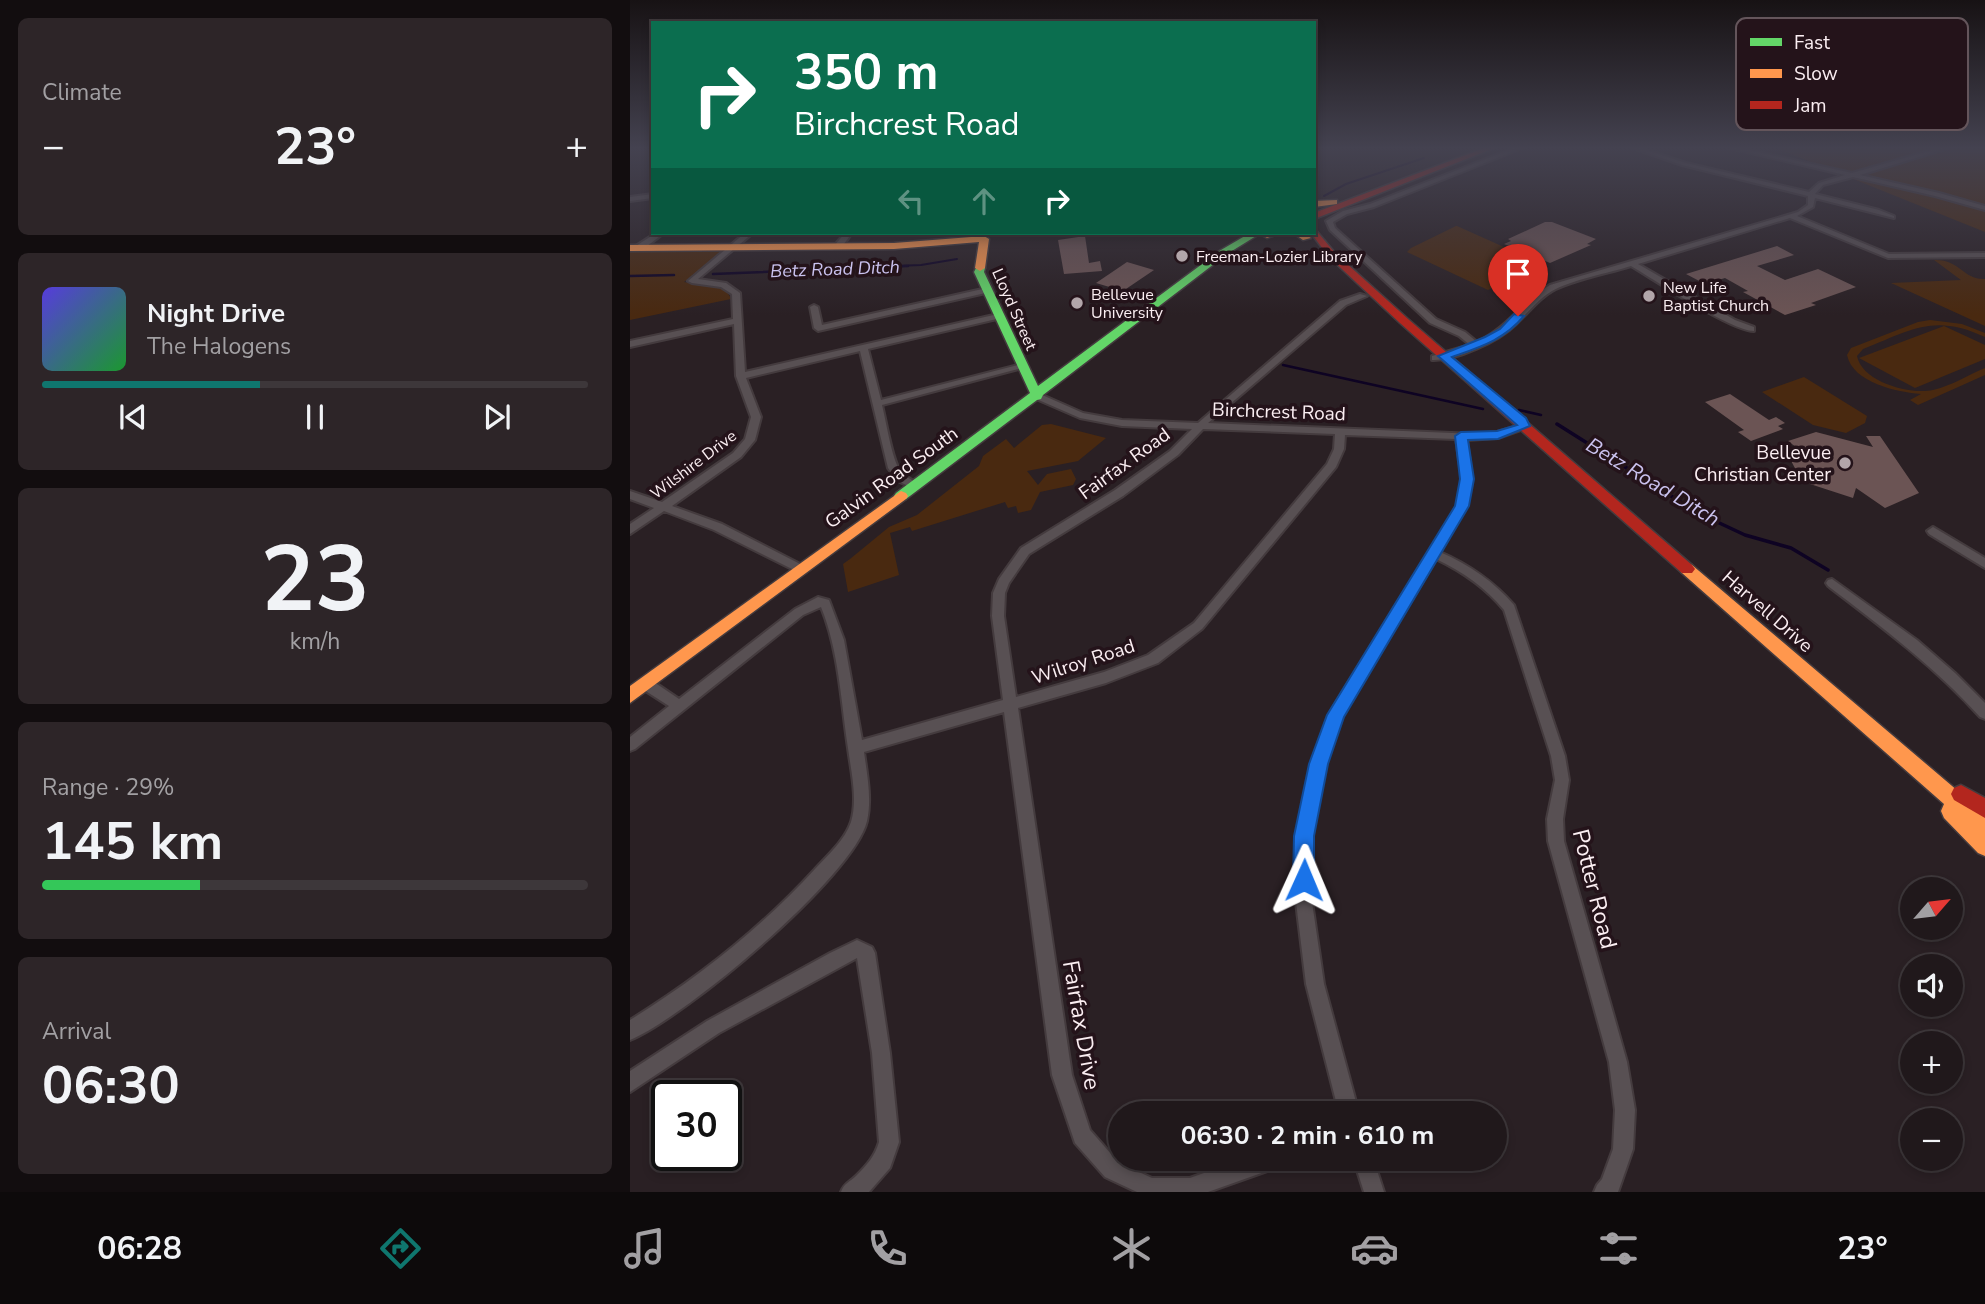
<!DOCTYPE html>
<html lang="en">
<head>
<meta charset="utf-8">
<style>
  :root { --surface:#20181b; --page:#2d2528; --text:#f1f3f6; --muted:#a2a0a3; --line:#3d373a; --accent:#0f766e }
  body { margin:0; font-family:"Nunito Sans",sans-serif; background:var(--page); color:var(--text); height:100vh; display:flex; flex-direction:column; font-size:26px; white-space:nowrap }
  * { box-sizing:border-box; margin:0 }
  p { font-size:23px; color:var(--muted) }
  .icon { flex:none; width:38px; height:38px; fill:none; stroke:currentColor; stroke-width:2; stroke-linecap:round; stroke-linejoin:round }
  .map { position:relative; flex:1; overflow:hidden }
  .panel { display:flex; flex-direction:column; gap:18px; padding:18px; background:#120d0f; width:630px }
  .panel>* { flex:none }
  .banner { position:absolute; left:21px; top:21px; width:665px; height:214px; border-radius:0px; box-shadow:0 4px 10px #0003,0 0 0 2px var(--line); background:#0b6e4f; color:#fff; overflow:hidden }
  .needle { width:46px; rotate:62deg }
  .tools { position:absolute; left:1270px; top:877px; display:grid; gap:14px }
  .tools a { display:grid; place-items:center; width:63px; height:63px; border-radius:50%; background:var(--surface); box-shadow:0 4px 10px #0003,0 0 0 2px var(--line); font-size:35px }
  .speed { position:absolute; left:21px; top:1080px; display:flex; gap:14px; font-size:35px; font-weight:700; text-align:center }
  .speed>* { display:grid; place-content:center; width:91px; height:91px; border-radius:50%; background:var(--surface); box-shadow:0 4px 10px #0003,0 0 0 2px var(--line); line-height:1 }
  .speed .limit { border:4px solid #111; border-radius:10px; background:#fff; color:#111 }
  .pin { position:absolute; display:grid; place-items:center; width:60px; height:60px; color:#fff; margin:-72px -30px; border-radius:50% 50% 50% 0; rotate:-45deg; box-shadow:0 0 7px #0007 }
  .pin .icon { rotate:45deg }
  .me { position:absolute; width:77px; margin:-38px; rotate:1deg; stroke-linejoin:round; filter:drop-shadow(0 0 5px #0008) }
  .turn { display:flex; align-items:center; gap:24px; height:147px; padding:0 28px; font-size:32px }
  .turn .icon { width:91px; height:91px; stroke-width:2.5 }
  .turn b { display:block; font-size:49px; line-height:60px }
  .lanes { display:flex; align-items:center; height:66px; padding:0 28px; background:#0003; justify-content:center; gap:35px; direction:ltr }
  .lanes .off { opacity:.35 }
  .big { font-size:52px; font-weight:700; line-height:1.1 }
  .panel .tile { flex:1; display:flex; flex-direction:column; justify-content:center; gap:10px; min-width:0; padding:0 24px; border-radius:10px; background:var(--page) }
  .panel .dial { align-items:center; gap:0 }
  .dial b { font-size:91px; line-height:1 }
  .song { display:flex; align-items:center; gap:21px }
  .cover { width:84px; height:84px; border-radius:10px; background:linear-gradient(135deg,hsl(250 70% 55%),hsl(130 70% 35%)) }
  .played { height:7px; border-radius:4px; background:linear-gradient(90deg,var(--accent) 40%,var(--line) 40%) }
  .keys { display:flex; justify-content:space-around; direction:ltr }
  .heat { display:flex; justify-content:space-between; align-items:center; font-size:38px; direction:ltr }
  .charge { height:10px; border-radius:5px; background:linear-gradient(90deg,#34c759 29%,var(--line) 0) }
  .trip { position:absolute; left:478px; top:1101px; width:399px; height:70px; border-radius:35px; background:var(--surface); box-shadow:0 4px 10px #0003,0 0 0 2px var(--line); font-weight:700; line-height:70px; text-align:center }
  .menu { display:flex; height:112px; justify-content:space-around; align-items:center; background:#0d0a0b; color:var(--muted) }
  .menu .icon { width:49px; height:49px }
  .menu .selected { color:var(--accent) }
  .menu b { font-size:32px; color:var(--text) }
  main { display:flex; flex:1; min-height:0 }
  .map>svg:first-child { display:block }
</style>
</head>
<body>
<main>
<section class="panel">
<div class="tile"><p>Climate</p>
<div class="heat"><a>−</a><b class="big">23°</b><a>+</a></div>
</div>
<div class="tile">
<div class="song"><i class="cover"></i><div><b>Night Drive</b><p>The Halogens</p></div></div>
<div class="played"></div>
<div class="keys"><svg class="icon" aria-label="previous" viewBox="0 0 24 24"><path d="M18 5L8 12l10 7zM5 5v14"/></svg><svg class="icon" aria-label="pause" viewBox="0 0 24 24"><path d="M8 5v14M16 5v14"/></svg><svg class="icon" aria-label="next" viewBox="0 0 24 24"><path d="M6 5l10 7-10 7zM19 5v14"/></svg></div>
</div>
<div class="tile dial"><b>23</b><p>km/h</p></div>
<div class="tile"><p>Range · 29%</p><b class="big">145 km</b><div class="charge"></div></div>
<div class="tile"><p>Arrival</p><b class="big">06:30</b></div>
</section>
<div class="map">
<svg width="1355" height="1192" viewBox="0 0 1355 1192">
  <rect width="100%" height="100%" fill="#2a2024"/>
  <g fill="#492910">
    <path d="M1146 148H1355V232Z"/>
    <path d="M826 226H827L912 264 858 290 777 252 781 248Z"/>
    <path d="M0 251H93L54 282C70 285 95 281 101 299L0 320Z"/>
    <path d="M1304 260C1330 259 1333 280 1355 279V326L1261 283 1331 280Z"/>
    <path d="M1300 320 1332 324 1355 333V337C1304 313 1281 330 1233 349L1227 356C1232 382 1280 395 1303 390 1321 386 1338 375 1355 368V375L1288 405 1280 400 1291 394C1267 392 1223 383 1217 355L1221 348 1288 322Z"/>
    <path d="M1314 326 1355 345V359L1285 388 1229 358Z"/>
    <path d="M1174 377 1237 416 1235 423 1216 433 1183 425 1132 392Z"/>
    <path d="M421 424 476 438 448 461 397 471 408 485 417 474 441 469 446 479 443 485 410 492 401 510 388 513 386 506 378 508 375 502 282 531 280 527 260 533 269 575 218 592 213 564 220 559 259 527 287 515 349 466 353 456 376 439 384 448 412 425Z"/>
  </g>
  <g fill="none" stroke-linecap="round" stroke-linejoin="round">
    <g stroke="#0e0323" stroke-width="2">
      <path d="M694 196 716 184 794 158"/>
      <path d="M237 267 291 265 327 259"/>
    </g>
    <g stroke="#0e0323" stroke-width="2.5">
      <path d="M83 274 278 266"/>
      <path d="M0 276 44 275"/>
      <path d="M653 365 853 409"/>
      <path d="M889 410 911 415"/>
    </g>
    <path stroke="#0e0323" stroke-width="3.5" d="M927 424 1068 513 1115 535 1161 548 1198 570"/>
  </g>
  <g fill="#6b5454">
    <path d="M915 222H922L966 239 957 244 961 245 920 263 874 244 881 241 878 239Z"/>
    <path d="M455 236 459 263 470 261 472 271 434 274 428 240Z"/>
    <path d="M1147 246 1164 255 1127 266 1155 280 1188 269 1226 287 1181 303 1186 305 1155 315 1113 292 1118 291 1095 278 1075 284 1056 274Z"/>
    <path d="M497 262 524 270 493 291 466 283Z"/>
    <path d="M1100 394 1139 420 1146 417 1155 423 1148 426 1153 429 1121 441 1108 432 1114 430 1075 402Z"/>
    <path d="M1186 432 1243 447 1236 436H1250L1289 493 1255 508 1226 488 1223 498 1180 484 1169 476 1156 451H1171L1158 441Z"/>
  </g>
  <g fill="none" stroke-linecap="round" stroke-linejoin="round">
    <g stroke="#443b3e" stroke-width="4">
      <g id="street">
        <path d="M884 148H892L744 207 717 214 703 222 705 228 806 319 835 332 847 342C878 328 892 301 920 285L1168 212 1178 205V196L1052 165 1003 148H1011L1056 163 1179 192 1189 183 1215 175 1100 148H1110L1222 173 1309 148H1318L1230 175 1309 193 1355 206V210L1305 196 1223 177 1193 185 1185 194 1249 210 1264 216V218L1185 198 1183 207 1167 216 1259 254 1355 253V257L1258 258 1160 218 1008 264 1105 320 1124 327V331C1101 331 1025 280 1001 266 979 273 941 280 922 291 908 299 898 313 886 324 869 341 826 361 802 360V356L840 345 829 336 800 323 700 230 696 221 713 211 740 204Z"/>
        <path d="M23 194V198L0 201V197Z"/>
        <path d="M26 233H34L12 250H6V246Z"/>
        <path d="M115 233H123L68 279 96 283 110 293 115 372 368 314 372 316 371 318 238 349 251 400 392 364 396 367 252 405C256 421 261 453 268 467 272 476 282 479 289 485L284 489 268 481 258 468 230 351 116 378 131 417 125 440 111 457 42 506 92 524 174 566 176 569 170 573 84 530 34 511 0 534V524L24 508 0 499V491L32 502 103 453 115 439 121 417 106 376 104 324 0 347V341L103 319 102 294 91 287 62 283 58 281Z"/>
        <path d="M215 233H222L211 248H205L204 246Z"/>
        <path d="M357 288H360V292L188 331 184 328 180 307 184 305 188 307 192 325Z"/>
        <path d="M730 294 737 296 716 305 578 423 846 434 867 432 894 424 899 427 868 438 837 440 842 479 837 506 810 552C840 565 863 581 884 605L935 756 939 780 933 819 934 841 997 1062 1005 1110 1003 1149 988 1192H964L967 1185 972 1179 983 1149 985 1110 979 1062 918 841 917 819 925 780 921 756 874 610C855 587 833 572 806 559L712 717 695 764 682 836V902L694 984 729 1113H709L676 984 666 902V836L681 764 701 711 827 506 832 479 826 439 715 435 714 449 706 467 572 629 528 663 476 683 388 708 442 1075 460 1130 489 1163 522 1178H560L616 1158H657L654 1165 578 1192H507L475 1177 445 1143 422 1075 374 712 234 752C237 774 242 799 237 821 224 876 54 1018 0 1040V1020C68 978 131 928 185 869 198 855 215 840 221 822 228 799 221 771 218 748 211 702 209 651 191 607L173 615 5 749 0 751V737L39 706 11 688 9 684 11 680 16 678 21 680 49 699 165 609 188 597 199 600 214 640 232 740 373 700 362 616 363 593 369 579 391 548 485 490 540 451 562 429 492 426 450 418 404 398V394H410L453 413 492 420 568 423 710 301ZM573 429 705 434 704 449 697 464 564 623 518 655 474 672 386 697 374 616 375 593 379 583 399 554 493 496 548 455Z"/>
        <path d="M1303 527 1355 558V568L1299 534 1297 531Z"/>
        <path d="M1202 579 1287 640 1325 673 1355 703V719L1350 717C1305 667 1252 627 1198 586L1196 583 1198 580Z"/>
        <path d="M227 940 242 947 245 953 260 1053 269 1142 260 1168 239 1192H211C214 1183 220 1182 226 1176 237 1165 245 1156 249 1142L242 1053 227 958 89 1033 0 1092V1071L77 1021 200 953Z"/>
        <path d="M723 1158H743L754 1192H734Z"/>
      </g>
    </g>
    <g stroke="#443b3e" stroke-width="3">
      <path id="fast" d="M620 233H631L597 254 413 395 411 399 407 400 276 499H266L264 496 266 493 400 393 344 272 347 266 355 268 354 272 408 386 591 250Z"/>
    </g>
    <g stroke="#443b3e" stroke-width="3">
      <g id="slow">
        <path d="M707 200V204L684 207V201Z"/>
        <path d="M635 233H651L637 238 632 235Z"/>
        <path d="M663 233H673L681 238 673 240Z"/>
        <path d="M354 236 359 239 355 268 350 271 345 268 349 242 264 249 0 251V245L264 243Z"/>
        <path d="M271 491 276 493 278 496 276 499 0 703V686Z"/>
        <path d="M1057 563 1062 565 1355 814V856L1348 853 1314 818 1311 811 1314 804 1052 573 1049 569Z"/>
      </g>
    </g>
    <g stroke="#443b3e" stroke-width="3">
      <g id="jam">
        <path d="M854 148H864L684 219V213Z"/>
        <path d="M684 228 705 253 778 319 1062 565 1065 569 1062 573H1052L770 323 699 257 681 233H684Z"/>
        <path d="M1331 785 1355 798V818L1324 800 1321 794 1324 788Z"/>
      </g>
    </g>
    <use href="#street" fill="#585053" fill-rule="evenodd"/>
    <use href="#fast" fill="#63d668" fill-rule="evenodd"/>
    <use href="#slow" fill="#ff974d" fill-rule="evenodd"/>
    <use href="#jam" fill="#b3261e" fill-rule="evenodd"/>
  </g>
  <linearGradient id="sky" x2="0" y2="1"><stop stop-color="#171214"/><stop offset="0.47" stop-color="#444250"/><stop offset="1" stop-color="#444250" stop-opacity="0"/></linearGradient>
  <rect width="1355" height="315" fill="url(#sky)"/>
  <path fill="#1a73e8" stroke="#114b97" stroke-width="2" d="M884 314 894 316C874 340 850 347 822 357L896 418 900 426 868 439 838 440 844 479 839 506 714 717 698 764 684 836V880L681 887 674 890 666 887 663 880 664 836 679 764 697 715 825 506 830 479 825 436 831 432 867 431 887 425 808 356 855 337 870 329Z"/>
  <g fill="#b2a6aa" stroke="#24131a" stroke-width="2.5">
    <circle cx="552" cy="256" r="7"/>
    <circle cx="1019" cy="296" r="7"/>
    <circle cx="447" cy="303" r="7"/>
    <circle cx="1215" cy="463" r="7"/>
  </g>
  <g text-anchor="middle" stroke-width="7" stroke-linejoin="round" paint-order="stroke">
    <g font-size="16" fill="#fbeef2" stroke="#24131a" text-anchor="start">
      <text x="566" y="262">Freeman-Lozier Library</text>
      <text x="1033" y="293">New Life<tspan x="1033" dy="18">Baptist Church</tspan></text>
      <text x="461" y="300">Bellevue<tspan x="461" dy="18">University</tspan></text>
    </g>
    <g font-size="16" fill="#fbeef2" stroke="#24131a">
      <text transform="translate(385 309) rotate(66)" y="6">Lloyd Street</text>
      <text transform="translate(63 464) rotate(-37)" y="6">Wilshire Drive</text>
    </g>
    <g font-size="18" font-style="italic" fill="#cac2ef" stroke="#24131a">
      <text transform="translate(205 269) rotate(-2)" y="6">Betz Road Ditch</text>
    </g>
    <g font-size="19" fill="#fbeef2" stroke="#24131a">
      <text transform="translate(649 411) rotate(2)" y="7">Birchcrest Road</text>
      <text transform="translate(494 463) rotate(-36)" y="7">Fairfax Road</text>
      <text transform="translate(261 477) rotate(-36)" y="7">Galvin Road South</text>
      <text transform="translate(1138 611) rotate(41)" y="7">Harvell Drive</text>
      <text transform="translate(453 661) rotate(-18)" y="7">Wilroy Road</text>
    </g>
    <g font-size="19" fill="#fbeef2" stroke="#24131a" text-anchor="end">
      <text x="1201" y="459">Bellevue<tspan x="1201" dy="22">Christian Center</tspan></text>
    </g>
    <g font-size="21" font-style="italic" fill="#cac2ef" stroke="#24131a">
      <text transform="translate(1023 482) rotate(31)" y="7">Betz Road Ditch</text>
    </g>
    <g font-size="23" fill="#fbeef2" stroke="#24131a">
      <text transform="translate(965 889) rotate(76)" y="8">Potter Road</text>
      <text transform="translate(452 1025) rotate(80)" y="8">Fairfax Drive</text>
    </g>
  </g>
  <rect x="1106" y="18" width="232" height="112" rx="10" fill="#24131a" stroke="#64555b" stroke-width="2"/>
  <rect x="1120" y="38" width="32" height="8" fill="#63d668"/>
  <rect x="1120" y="69" width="32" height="9" fill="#ff974d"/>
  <rect x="1120" y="101" width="32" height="8" fill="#b3261e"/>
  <g font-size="19" fill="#fbeef2">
    <text x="1164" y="49">Fast</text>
    <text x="1164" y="80">Slow</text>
    <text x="1164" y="112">Jam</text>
  </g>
</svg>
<div class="tools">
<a><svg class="needle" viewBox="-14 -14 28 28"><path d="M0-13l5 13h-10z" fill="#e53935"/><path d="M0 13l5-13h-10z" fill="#a2a0a3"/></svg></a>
<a><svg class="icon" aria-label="sound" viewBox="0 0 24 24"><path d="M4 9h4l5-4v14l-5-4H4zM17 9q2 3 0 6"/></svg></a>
<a>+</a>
<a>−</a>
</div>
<div class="speed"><div class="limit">30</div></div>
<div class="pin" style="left:888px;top:316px;background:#d93025"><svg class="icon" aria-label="arrive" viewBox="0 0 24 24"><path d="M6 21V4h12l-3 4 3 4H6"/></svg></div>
<svg class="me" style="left:674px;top:880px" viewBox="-20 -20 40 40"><path d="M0-17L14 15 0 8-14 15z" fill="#1a73e8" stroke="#fff" stroke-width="4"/></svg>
<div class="trip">06:30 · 2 min · 610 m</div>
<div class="banner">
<div class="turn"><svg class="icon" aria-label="right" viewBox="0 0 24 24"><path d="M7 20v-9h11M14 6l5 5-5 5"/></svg><div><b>350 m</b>Birchcrest Road</div></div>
<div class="lanes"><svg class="icon off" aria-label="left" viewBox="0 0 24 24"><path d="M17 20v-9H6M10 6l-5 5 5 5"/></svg><svg class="icon off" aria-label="ahead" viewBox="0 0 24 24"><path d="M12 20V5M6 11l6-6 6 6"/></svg><svg class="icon" aria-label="right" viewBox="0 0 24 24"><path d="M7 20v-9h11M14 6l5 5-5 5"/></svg></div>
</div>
</div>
</main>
<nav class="menu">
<b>06:28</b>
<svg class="icon selected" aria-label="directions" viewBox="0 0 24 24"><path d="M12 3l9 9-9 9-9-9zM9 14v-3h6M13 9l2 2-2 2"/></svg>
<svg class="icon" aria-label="music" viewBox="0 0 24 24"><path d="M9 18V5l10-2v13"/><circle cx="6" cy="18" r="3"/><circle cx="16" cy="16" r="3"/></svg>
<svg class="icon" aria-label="phone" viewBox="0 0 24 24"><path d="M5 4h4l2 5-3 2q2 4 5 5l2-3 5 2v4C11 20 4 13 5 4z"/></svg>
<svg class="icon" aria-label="climate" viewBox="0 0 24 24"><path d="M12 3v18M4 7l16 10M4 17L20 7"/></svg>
<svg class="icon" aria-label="car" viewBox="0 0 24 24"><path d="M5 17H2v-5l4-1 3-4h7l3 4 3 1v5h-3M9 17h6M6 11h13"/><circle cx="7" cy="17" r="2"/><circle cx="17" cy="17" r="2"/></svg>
<svg class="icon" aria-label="filters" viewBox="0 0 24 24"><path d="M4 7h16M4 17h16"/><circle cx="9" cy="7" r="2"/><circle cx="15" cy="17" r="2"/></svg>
<b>23°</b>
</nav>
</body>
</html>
